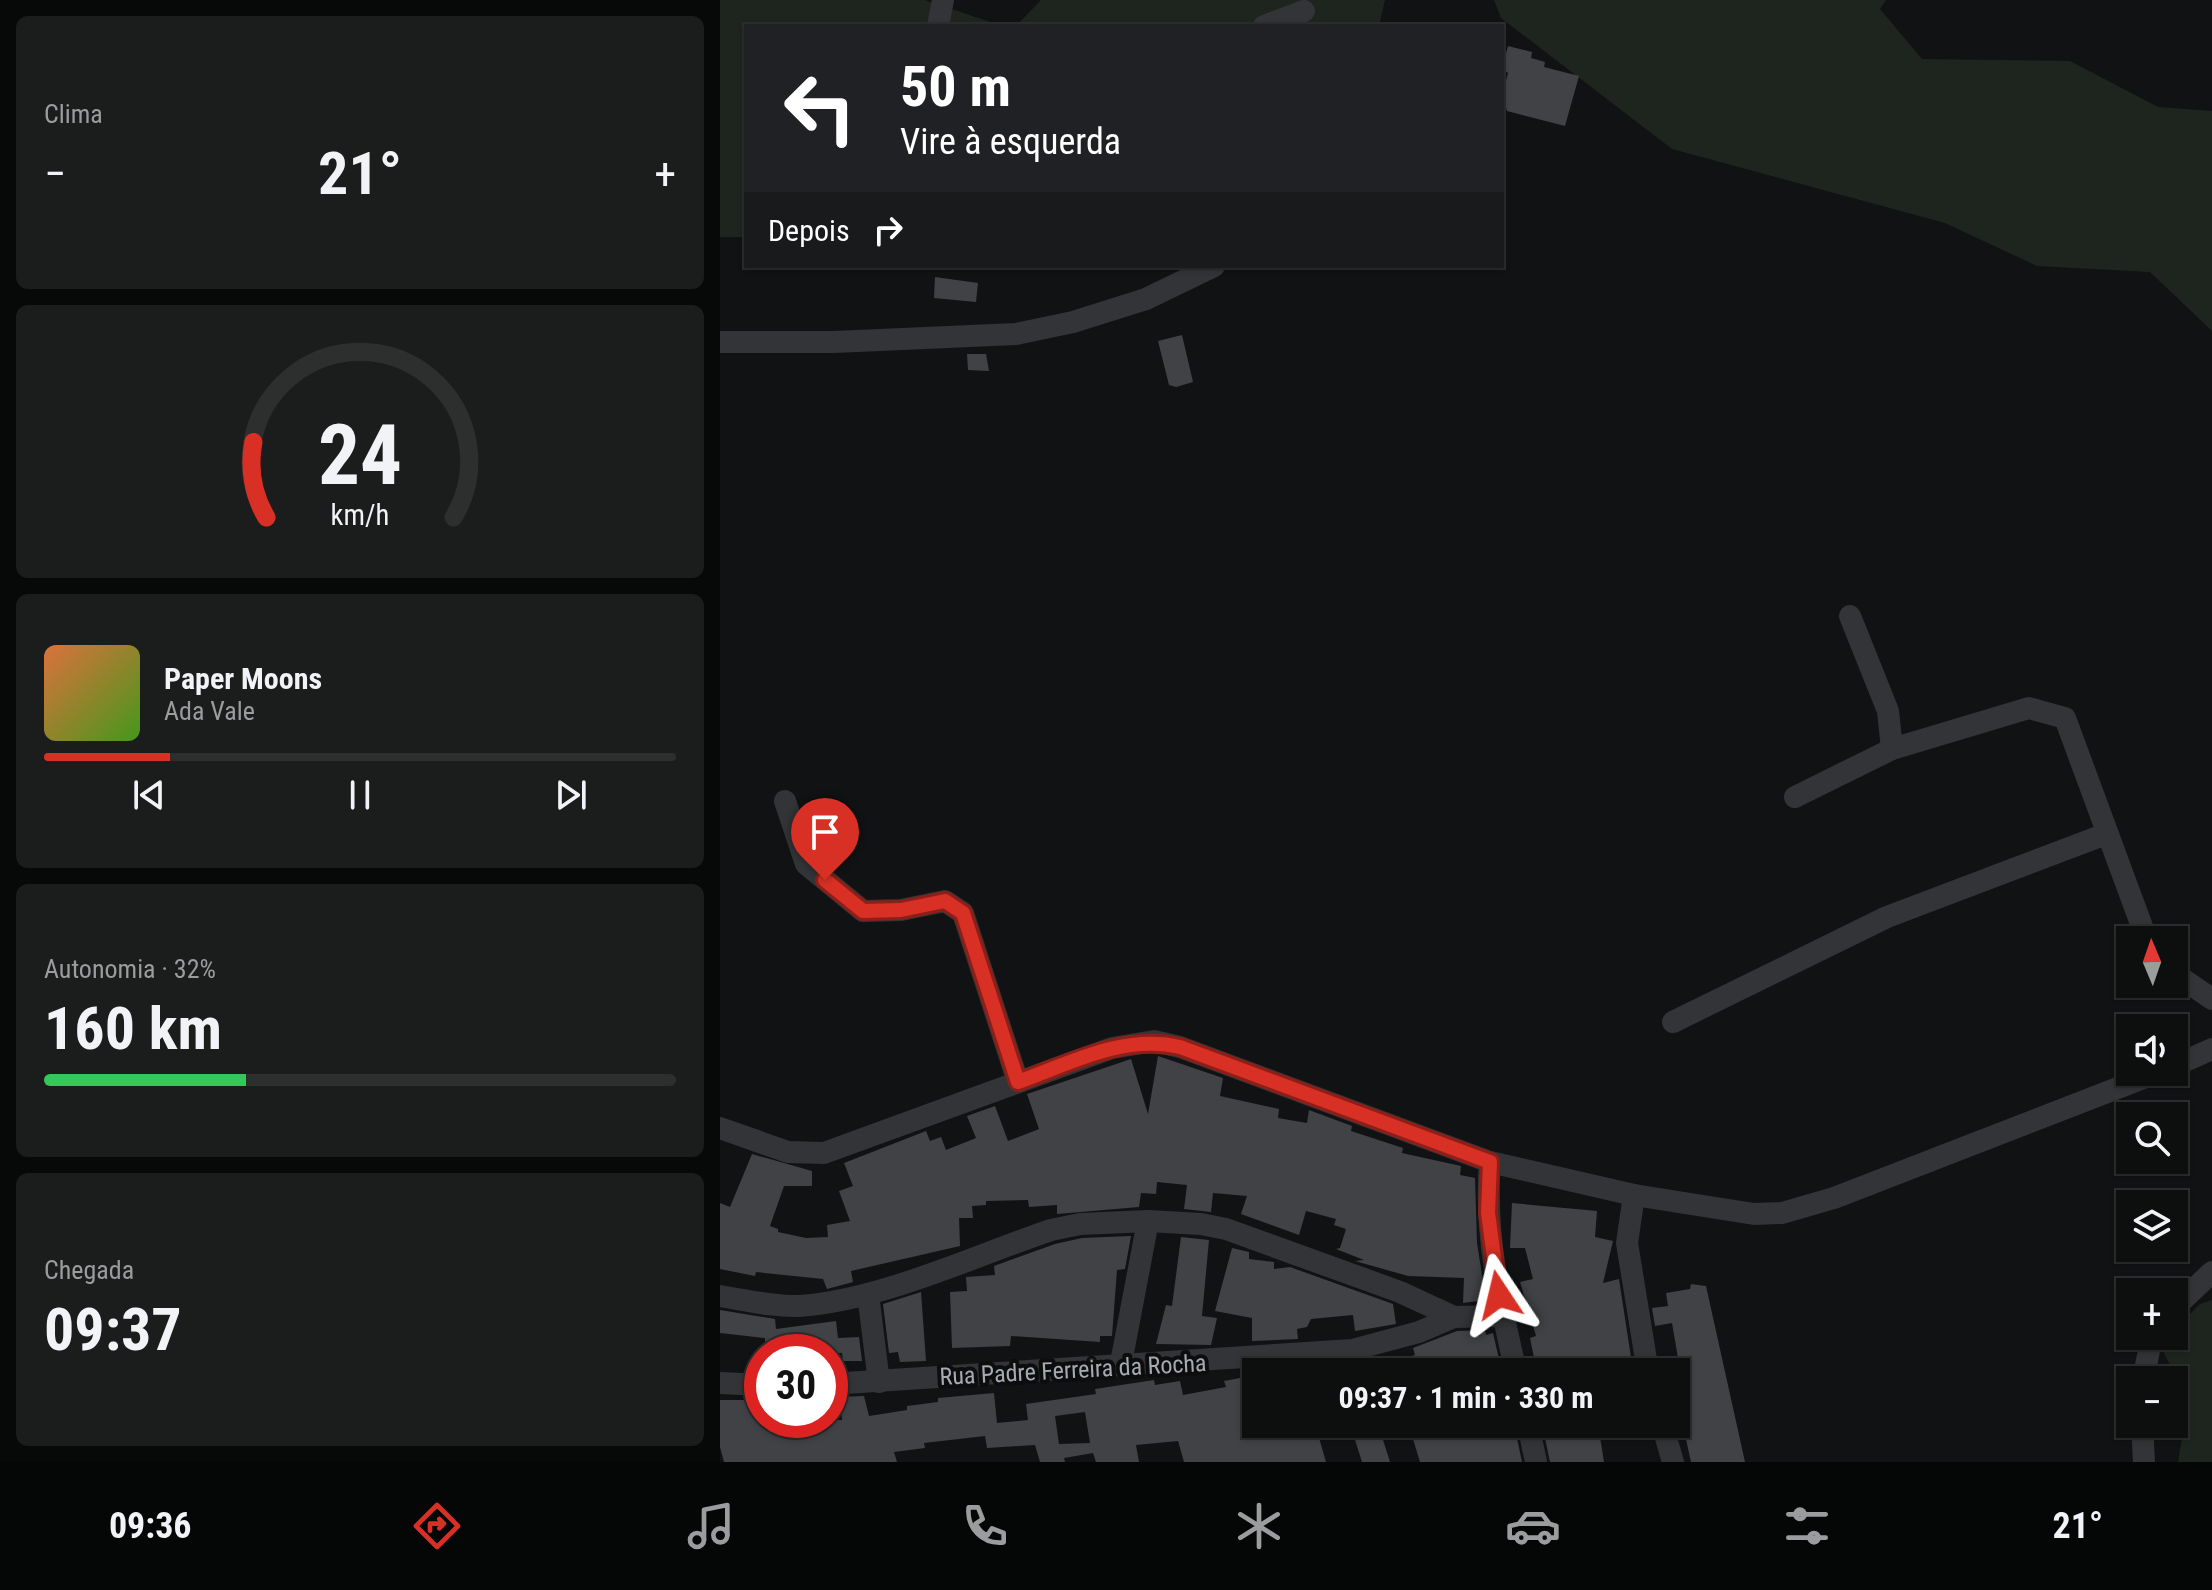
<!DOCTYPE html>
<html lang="pt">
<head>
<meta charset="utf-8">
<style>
  :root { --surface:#0d0e0e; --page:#1b1c1c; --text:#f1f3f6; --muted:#9a9c9e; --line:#2d2e2e; --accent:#d93025 }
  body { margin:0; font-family:"Roboto Condensed",sans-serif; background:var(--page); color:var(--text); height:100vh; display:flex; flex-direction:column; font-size:30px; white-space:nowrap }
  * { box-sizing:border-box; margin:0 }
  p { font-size:26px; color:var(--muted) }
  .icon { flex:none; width:44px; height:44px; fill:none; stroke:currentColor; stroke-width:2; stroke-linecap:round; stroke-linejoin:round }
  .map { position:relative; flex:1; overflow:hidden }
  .side { display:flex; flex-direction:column; gap:16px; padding:16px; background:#070808; width:720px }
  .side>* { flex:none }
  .banner { position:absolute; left:24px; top:24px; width:760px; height:244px; border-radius:0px; box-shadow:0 2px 6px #0004,0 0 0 2px var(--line); background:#202124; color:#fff; overflow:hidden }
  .needle { width:52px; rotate:358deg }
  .tools { position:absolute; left:1396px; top:926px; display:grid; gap:16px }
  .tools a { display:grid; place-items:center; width:72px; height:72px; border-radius:0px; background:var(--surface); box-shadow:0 2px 6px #0004,0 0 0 2px var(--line); font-size:40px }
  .speed { position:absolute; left:24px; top:1334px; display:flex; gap:16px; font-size:40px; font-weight:700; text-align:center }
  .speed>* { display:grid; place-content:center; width:104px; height:104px; border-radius:50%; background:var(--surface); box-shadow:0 2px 6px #0004,0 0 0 2px var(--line); line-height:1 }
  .speed .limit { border:12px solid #d22; background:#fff; color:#111 }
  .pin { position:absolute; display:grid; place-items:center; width:68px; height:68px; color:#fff; margin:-82px -34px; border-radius:50% 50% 50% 0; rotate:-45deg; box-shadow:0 0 8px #0007 }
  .pin .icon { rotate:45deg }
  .me { position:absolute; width:88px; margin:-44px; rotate:350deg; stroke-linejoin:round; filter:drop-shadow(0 0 6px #0008) }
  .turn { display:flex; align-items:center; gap:28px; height:168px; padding:0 24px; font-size:36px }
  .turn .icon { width:104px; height:104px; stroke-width:2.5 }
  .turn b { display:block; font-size:56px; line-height:68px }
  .then { display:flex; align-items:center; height:76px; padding:0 24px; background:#0003; gap:16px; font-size:30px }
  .big { font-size:60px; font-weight:700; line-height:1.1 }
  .side .tile { flex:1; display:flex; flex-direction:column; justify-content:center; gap:12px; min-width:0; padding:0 28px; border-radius:12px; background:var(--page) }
  .side .dial { align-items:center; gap:0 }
  .dial svg { height:208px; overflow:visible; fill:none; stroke:var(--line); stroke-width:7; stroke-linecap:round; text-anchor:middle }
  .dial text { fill:var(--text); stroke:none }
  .song { display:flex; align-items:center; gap:24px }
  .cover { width:96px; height:96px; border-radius:12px; background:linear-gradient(135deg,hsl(20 70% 55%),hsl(100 70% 35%)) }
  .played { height:8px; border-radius:4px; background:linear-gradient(90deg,var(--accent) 20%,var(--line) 20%) }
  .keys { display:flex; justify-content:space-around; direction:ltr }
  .heat { display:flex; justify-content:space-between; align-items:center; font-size:44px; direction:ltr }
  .charge { height:12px; border-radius:6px; background:linear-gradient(90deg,#34c759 32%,var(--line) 0) }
  .trip { position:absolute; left:522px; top:1358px; width:448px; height:80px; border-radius:0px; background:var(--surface); box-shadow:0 2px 6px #0004,0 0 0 2px var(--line); font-weight:700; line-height:80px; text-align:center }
  .tabs { display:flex; height:128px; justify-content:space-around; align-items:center; background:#050606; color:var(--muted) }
  .tabs .icon { width:56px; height:56px }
  .tabs .active { color:var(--accent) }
  .tabs b { font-size:36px; color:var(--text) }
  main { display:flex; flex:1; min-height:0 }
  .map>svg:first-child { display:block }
</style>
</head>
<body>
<main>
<section class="side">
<div class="tile"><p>Clima</p>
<div class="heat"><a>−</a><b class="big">21°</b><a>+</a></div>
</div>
<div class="tile dial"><svg viewBox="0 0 100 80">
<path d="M14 69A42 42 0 1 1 86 69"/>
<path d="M14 69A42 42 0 0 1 9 40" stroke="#d93025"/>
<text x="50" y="56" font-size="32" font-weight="700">24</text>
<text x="50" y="72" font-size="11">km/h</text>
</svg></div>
<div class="tile">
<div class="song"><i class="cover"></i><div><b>Paper Moons</b><p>Ada Vale</p></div></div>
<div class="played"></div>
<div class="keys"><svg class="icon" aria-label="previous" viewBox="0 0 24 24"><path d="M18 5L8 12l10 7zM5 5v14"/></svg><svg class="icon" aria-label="pause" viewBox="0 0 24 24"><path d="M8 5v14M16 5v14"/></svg><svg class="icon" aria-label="next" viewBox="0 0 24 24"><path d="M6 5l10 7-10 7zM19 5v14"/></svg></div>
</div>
<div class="tile"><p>Autonomia · 32%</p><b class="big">160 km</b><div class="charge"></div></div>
<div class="tile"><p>Chegada</p><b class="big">09:37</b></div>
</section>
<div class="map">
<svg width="1492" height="1462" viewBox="0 0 1492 1462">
  <rect width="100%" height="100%" fill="#111213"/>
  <g fill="#1e251e">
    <path d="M0 0H205L282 26H26V237H0Z"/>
    <path d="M321 0H665L659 26H296Z"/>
    <path d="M774 0H1166L1160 9 1202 59 1350 61 1438 107 1492 111V331L1430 272 1317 266 1225 223 952 149 781 18Z"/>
    <path d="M1492 1300V1462H1458L1468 1401 1440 1345 1448 1336H1454V1330L1480 1304Z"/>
  </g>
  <g fill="#414246" fill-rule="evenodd">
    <path d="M788 46 812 52 811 58 825 62 824 67 859 76 845 126 787 111 782 95 788 73 782 68Z"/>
    <path d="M215 277 258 283 256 302 214 298Z"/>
    <path d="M462 335 473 382 456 387 449 385 438 341Z"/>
    <path d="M247 354H266L269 371 248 370Z"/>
    <path d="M438 1056 503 1078 500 1096 559 1109 558 1118 587 1123 589 1110 632 1126 631 1131 683 1148 682 1153 741 1166 740 1175 755 1178 757 1243 766 1300 743 1303 744 1278 688 1276 635 1261 644 1260 616 1249 620 1248 626 1229 614 1225 616 1219 586 1211 579 1235 521 1214 527 1196 493 1193 491 1212 464 1209 467 1185 437 1182 436 1194 421 1193 419 1207 337 1214V1205L309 1207 308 1200 266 1201V1205L252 1206 253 1218H239L240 1246 131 1271 133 1282 107 1289 103 1279 36 1272 35 1276 0 1269V1203L10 1207 32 1154 92 1171V1186H64L50 1226 58 1229V1232L86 1238 108 1237 107 1225 130 1221 119 1191 133 1186 124 1163 206 1131 210 1141 221 1137 226 1150 256 1138 247 1116 275 1106 288 1141 319 1129 307 1094 411 1059 428 1114Z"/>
    <path d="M792 1203 877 1211 875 1237 893 1241 883 1283 899 1279 912 1364 874 1372H817L810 1338 816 1336 800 1282 813 1279 805 1248H790Z"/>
    <path d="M411 1236 405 1269 397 1270 392 1336H380V1342L291 1336 290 1346 232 1348 230 1292 247 1291 246 1277 275 1275 274 1266 335 1244 362 1238Z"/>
    <path d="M461 1237 489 1240 482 1316 497 1318 491 1345 436 1344 446 1305 452 1306Z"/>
    <path d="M512 1248 529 1252V1259L554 1262V1269L570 1267 673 1304 676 1324 635 1331 633 1315 591 1319 587 1327 577 1329 578 1339 532 1341V1318L495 1311Z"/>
    <path d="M971 1284 986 1286 1025 1462H971L956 1394V1372H942L940 1361 958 1358 952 1323 935 1326 932 1308 948 1306 946 1293 970 1289Z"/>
    <path d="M201 1292 206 1361 180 1362 178 1352 169 1353 163 1304Z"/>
    <path d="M0 1310 55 1319 56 1329 116 1321 118 1338 139 1337 142 1361H123L122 1353 45 1352V1338L0 1333Z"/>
    <path d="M765 1330 766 1335 773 1333 782 1372H687L683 1359 695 1355 693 1348 737 1331Z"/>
    <path d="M536 1375V1424H595L606 1462H464L458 1441 416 1445 419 1462H376L373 1453 344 1458 345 1462H320L315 1445 267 1448 265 1436 204 1443 205 1448 174 1452 177 1462H4L0 1447V1400H30V1406H42V1420H122L120 1397 144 1396 149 1416 187 1410V1406L218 1402V1398L274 1393 277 1423 308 1420 306 1404 376 1394 375 1389 434 1380 435 1385 460 1381 463 1395 506 1387 504 1381ZM365 1412 370 1443 339 1444 335 1416Z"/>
    <path d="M630 1424H658L670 1462H642Z"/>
    <path d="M708 1424H794L802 1462H700L690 1429Z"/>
    <path d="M822 1424H878L884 1462H830Z"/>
  </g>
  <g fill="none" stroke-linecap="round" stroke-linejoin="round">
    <g stroke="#333437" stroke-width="22">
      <path d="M218 26 223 0"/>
      <path d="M544 26 584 11"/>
      <path d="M0 342H114L296 334 353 322 426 299 494 266"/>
      <path d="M1172 749 1309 708 1345 718 1427 940"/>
      <path d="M1075 797 1172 749 1168 711 1130 616"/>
      <path d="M65 801 86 864 143 911 181 910 225 901 243 913 298 1082"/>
      <path d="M1454 973 1492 999"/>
      <path d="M953 1022 1167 917 1386 834"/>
      <path d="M1454 1066 1492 1049"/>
      <path d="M0 1128 68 1152 104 1153 392 1048 434 1041 460 1047 770 1162 914 1195 1034 1214 1062 1213 1114 1198 1439 1072"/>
      <path d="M770 1162C764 1235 780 1302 796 1372"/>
      <path d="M914 1195 907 1243 928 1372"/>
      <path d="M148 1294 159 1382"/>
      <path d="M0 1296C26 1300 53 1307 79 1306 159 1301 254 1256 331 1230L360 1224 428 1221 481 1224 506 1229 680 1292 734 1317 784 1316"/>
      <path d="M1454 1308 1492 1272"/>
      <path d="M401 1363 428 1221"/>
      <path d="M1423 1380 1432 1336"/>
      <path d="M0 1383 42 1385"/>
      <path d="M110 1384 632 1350 699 1332 734 1317"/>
      <path d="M808 1424 816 1462"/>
      <path d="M942 1424 953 1462"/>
      <path d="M1422 1424 1424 1462"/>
    </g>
  </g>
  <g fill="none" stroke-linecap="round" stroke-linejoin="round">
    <g stroke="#8d1f18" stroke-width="20">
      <path id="route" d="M105 880 143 911 181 910 225 901 243 913 298 1082C351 1063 403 1034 460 1047L770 1162 768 1213 779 1295"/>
    </g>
    <use href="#route" stroke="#d93025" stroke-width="14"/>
  </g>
  <g text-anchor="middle" stroke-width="8" stroke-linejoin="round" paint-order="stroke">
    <g font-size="24" fill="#a4abb2" stroke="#0d0d0e">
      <text transform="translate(353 1370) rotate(-3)" y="8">Rua Padre Ferreira da Rocha</text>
    </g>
  </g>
</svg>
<div class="tools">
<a><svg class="needle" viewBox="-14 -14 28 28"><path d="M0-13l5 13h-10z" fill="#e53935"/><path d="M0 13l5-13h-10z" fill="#9a9c9e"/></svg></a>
<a><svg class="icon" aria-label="sound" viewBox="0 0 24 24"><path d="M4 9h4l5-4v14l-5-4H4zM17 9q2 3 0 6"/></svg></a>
<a><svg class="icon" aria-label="search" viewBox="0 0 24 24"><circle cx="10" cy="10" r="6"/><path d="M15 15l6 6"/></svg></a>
<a><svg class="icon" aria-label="layers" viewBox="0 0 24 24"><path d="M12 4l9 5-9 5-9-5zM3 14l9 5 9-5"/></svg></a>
<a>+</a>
<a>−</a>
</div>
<div class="speed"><div class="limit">30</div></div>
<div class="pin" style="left:105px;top:880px;background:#d93025"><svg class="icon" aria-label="arrive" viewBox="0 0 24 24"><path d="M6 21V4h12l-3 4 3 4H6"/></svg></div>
<svg class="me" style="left:779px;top:1295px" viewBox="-20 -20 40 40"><path d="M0-17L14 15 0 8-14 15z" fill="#d93025" stroke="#fff" stroke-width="4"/></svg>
<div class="trip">09:37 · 1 min · 330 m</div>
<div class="banner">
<div class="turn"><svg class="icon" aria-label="left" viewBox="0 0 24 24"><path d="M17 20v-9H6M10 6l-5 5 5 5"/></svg><div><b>50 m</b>Vire à esquerda</div></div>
<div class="then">Depois<svg class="icon" aria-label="right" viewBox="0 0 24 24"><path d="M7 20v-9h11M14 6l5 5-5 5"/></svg></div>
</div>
</div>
</main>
<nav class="tabs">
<b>09:36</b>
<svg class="icon active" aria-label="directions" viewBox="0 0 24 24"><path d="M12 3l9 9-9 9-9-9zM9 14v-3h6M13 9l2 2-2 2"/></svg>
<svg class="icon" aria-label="music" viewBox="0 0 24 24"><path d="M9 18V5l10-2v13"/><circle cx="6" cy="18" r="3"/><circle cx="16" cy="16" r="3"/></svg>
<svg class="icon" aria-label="phone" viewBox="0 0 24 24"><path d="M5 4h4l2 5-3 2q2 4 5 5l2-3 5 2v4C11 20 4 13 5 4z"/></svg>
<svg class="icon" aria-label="climate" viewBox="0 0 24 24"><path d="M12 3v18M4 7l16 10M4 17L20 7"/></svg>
<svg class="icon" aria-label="car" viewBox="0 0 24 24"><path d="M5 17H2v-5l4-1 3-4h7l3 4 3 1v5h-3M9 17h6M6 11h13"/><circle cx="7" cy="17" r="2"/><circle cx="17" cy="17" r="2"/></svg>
<svg class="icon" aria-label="filters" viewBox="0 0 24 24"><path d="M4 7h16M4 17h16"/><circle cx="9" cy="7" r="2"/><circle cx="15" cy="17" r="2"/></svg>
<b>21°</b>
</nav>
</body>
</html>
